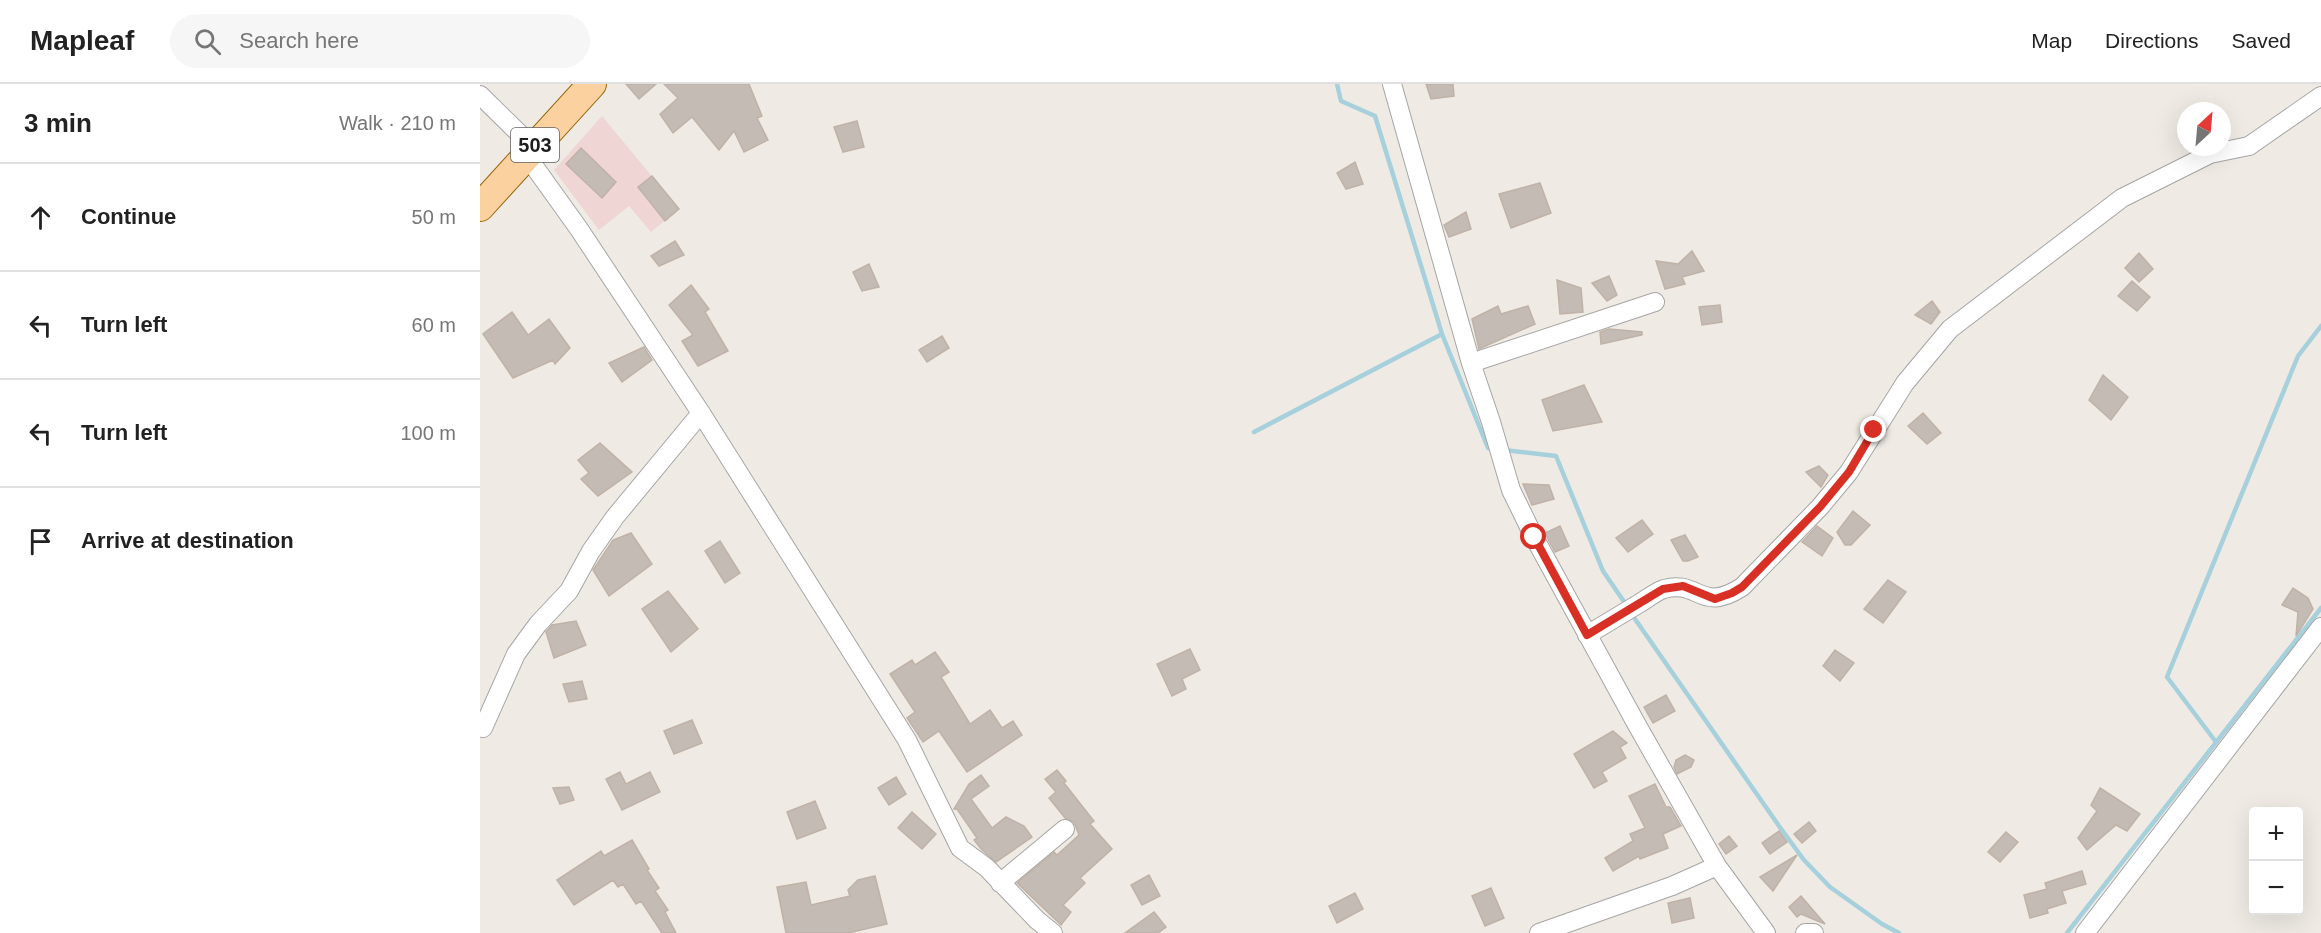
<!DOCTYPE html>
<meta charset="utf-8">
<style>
:root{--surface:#fff;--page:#f6f6f6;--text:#222;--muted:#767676;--line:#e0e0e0}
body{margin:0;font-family:Helvetica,sans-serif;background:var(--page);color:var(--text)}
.controls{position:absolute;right:18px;bottom:18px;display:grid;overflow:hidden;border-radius:6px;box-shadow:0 6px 24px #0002}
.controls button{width:54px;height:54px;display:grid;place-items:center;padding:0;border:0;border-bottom:2px solid var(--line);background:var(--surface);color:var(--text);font:30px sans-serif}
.compass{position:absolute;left:1697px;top:18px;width:54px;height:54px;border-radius:50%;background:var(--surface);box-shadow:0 6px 24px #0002;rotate:26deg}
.stop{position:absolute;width:18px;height:18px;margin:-14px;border:4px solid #d93025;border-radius:50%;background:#fff}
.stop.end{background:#d93025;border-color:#fff;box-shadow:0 2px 6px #0008}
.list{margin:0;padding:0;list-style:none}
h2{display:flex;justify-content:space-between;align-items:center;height:78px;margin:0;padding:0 24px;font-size:26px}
h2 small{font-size:20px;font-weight:400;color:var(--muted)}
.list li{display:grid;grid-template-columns:39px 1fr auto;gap:18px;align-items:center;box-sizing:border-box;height:108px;padding:0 24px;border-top:2px solid var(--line)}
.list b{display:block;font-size:22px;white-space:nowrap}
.list em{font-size:20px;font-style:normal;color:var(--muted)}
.icon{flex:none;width:33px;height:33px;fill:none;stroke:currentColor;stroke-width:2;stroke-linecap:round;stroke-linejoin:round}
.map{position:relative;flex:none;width:1841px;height:849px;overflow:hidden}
header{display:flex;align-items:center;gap:36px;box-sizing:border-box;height:84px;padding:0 30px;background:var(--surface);border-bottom:2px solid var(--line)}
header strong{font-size:28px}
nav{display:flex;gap:33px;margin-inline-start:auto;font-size:21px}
.search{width:420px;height:54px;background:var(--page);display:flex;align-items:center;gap:15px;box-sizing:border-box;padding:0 21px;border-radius:33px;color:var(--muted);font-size:22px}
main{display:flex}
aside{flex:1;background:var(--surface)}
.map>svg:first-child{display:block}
.commercial{fill:#efd5d4}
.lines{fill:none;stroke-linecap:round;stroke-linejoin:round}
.stream{stroke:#a6d0dc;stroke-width:4.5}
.building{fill:#c3bbb4;stroke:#c0b2a7;stroke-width:1.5}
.minor-casing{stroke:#a5a5a5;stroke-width:20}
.primary-casing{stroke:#956304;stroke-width:30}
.minor{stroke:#fff;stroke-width:18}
.primary{stroke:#fad19f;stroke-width:28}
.route{stroke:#d93025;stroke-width:8}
.labels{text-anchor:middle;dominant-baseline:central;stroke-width:4.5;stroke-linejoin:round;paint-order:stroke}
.shield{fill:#fff;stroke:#626262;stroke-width:1.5}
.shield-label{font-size:20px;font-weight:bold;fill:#1e1e1e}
</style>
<header>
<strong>Mapleaf</strong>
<div class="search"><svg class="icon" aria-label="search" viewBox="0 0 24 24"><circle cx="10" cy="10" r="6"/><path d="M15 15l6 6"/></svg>Search here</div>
<nav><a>Map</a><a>Directions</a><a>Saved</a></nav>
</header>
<main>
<aside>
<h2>3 min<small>Walk · 210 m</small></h2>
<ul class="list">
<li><svg class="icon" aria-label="ahead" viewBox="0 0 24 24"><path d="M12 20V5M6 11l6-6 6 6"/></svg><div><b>Continue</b></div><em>50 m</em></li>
<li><svg class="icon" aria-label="left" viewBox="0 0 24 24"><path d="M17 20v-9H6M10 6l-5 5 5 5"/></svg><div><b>Turn left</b></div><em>60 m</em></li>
<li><svg class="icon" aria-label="left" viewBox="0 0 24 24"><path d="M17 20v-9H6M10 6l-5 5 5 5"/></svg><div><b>Turn left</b></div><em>100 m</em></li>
<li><svg class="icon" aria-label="arrive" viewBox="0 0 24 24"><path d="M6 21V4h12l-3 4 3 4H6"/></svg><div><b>Arrive at destination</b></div></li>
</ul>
</aside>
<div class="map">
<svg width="1841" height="849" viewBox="0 0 1841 849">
<rect width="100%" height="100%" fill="#efebe4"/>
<!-- commercial -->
<path class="commercial" d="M122,32L199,125L171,148L149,122L119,146L74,86Z"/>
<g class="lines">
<!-- stream -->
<path class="stream" d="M857,0L861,17L895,32L962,250L1008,364L1013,365
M774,348L962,250
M1024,366L1076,372L1123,487L1147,522
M1155,535L1299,742L1324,776L1350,803L1402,840L1419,849
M1736,658L1687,593L1818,272L1841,242
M1587,849L1841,524"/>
</g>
<!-- building -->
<path class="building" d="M146,0H176L159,15Z
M184,0H269L282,32L277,34L288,56L264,68L254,47L239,66L212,33L193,49L180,30L198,14Z
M946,0H973L974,12L951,15Z
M377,37L384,63L363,68L354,43Z
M101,64L136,98L122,114L86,80Z
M875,78L883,100L866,105L857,89Z
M172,92L199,125L185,137L158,103Z
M1060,99L1071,129L1031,144L1019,110Z
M986,128L991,145L969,153L964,141Z
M195,157L204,171L179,182L171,172Z
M1212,167L1224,187L1202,193L1205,200L1185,205L1176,177L1198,180Z
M1659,169L1673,185L1659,198L1645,184Z
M389,180L399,203L382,207L373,188Z
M1129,192L1137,211L1127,217L1112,199Z
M1077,196L1101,204L1103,228L1080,230Z
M1652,197L1670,213L1657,227L1638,212Z
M211,201L229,225L225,228L248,267L218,282L202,257L213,251L189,221Z
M1452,217L1460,228L1451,240L1435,231Z
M1240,221L1242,238L1222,241L1219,223Z
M1018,222L1021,230L1048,222L1055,240L999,265L992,235Z
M32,228L48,251L69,235L90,264L75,280L73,276L33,294L3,250Z
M1129,245L1162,248V251L1121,260L1120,248Z
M462,252L469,264L447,278L439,266Z
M164,263L172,276L142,298L129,279Z
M1623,291L1648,313L1631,336L1609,316Z
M1104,301L1122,338L1073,347L1062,316Z
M1443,329L1461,349L1447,360L1428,342Z
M120,359L152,388L118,412L101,395L109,389L98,376Z
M1339,382L1348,391L1341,403L1326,388Z
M1043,400L1069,401L1074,415L1052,421Z
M1373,427L1390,441L1371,461H1365L1357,448Z
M1162,436L1173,450L1148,468L1136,454Z
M1080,442L1089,462L1075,468L1065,449Z
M1337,442L1353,454L1342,472L1322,458Z
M151,449L172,480L129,512L113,486L133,456Z
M1205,451L1218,473L1208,477H1203L1191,456Z
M240,457L260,489L245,499L225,467Z
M1408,496L1426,508L1403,539L1384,525Z
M1813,504L1828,514L1833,525L1816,552L1818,528L1802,521Z
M188,507L218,545L191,568L162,525Z
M96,537L106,561L74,574L66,548L72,541Z
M710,565L720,586L702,595L706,605L692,612L677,580Z
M1355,566L1374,579L1360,597L1343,582Z
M455,568L469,588L461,593L490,640L510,626L522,644L533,637L542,651L487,688L459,647L443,658L427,634L435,628L410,590L432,576L435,581Z
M102,597L107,615L89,618L83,600Z
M1186,611L1195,627L1173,639L1164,623Z
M212,636L222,659L194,670L184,647Z
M1133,647L1147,659L1140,663L1146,674L1122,688L1127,697L1114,704L1094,670Z
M1205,671L1214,676L1211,683L1197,690L1194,683L1196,676Z
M577,686L586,697L584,699L614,737L610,740L632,765L600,794L605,799L583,821L591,828L581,841L537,799L574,768L577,771L599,751L594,738L585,734L569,714L576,708L565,695Z
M140,688L146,700L170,688L180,708L142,726L126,695Z
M501,691L509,702L491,715L512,744L526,733L544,742L552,753L516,778L502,766L494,756L497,754L477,725H474L489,700Z
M416,693L426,710L409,721L398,704Z
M1175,700L1186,723H1190L1201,742L1183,750L1188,764L1160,775L1159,772L1133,787L1125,774L1153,757L1150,750L1165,744L1149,712Z
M89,703L94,716L80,720L73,704Z
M1620,704L1660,730L1647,747L1636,741L1607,766L1598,754L1617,727L1611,721Z
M335,717L346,744L317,755L307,728Z
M432,728L456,750L442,765L418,744Z
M1329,738L1336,747L1322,759L1314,750Z
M1299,747L1307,758L1290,770L1282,759Z
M1526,748L1538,758L1520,778L1508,768Z
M1249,752L1257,762L1246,770L1239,760Z
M152,756L169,785L167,786L179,804L175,807L188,826L185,828L196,849H182L161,817L156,820L143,800L138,803L133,796L94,821L77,796L121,767L124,772Z
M1317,771L1293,807L1280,793Z
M1602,787L1606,800L1582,807L1586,819L1567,825L1568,829L1550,834L1544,811L1567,805L1565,799Z
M669,791L680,812L662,821L651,801Z
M395,792L407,840L368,849H306L297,803L326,798L331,821L370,812L368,806L378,796Z
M1011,804L1024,834L1005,842L992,812Z
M875,809L883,825L857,839L849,822Z
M1321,812L1345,840L1321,830L1317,833L1309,823Z
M1210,814L1214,834L1192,839L1188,819Z
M674,828L686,843L678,849H645Z"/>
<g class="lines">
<defs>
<path id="minor" d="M912,0L991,279L1011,338L1031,406L1054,453L1157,641L1237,782L1286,849
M0,11L53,63
M46,71L99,145L221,329L427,656L480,764L507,784L557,836L573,849
M991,279L1175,218
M1107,551C1125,540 1142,530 1160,519C1167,515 1175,508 1184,505C1219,495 1220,530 1262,503L1340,423L1369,388L1425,299L1470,245L1642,114L1730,70L1769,62L1841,12
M3,644L36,570L58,540L89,507L111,467L135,433L221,329
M520,799L585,745
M1059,849L1192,802L1237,782
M1325,849H1334
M1605,849L1841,543"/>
<path id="primary" d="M0,123L112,0"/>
</defs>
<!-- minor casing -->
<use href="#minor" class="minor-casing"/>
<!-- primary casing -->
<use href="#primary" class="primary-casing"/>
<!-- minor -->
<use href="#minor" class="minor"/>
<!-- primary -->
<use href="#primary" class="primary"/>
</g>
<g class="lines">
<!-- route -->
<path class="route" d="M1054,453L1107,551L1183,505L1203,502L1235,515L1252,509L1262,503L1340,423L1369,388L1394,346"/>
</g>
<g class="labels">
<!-- shield labels -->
<rect class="shield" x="31" y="44" width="48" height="34" rx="4.5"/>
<g class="shield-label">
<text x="55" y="61">503</text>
</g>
</g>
</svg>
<div class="controls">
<button>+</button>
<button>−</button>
</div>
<svg class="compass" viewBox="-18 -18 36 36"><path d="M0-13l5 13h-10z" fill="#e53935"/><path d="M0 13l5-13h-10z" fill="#767676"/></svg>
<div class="stop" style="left:1054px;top:453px"></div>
<div class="stop end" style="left:1394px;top:346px"></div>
</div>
</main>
